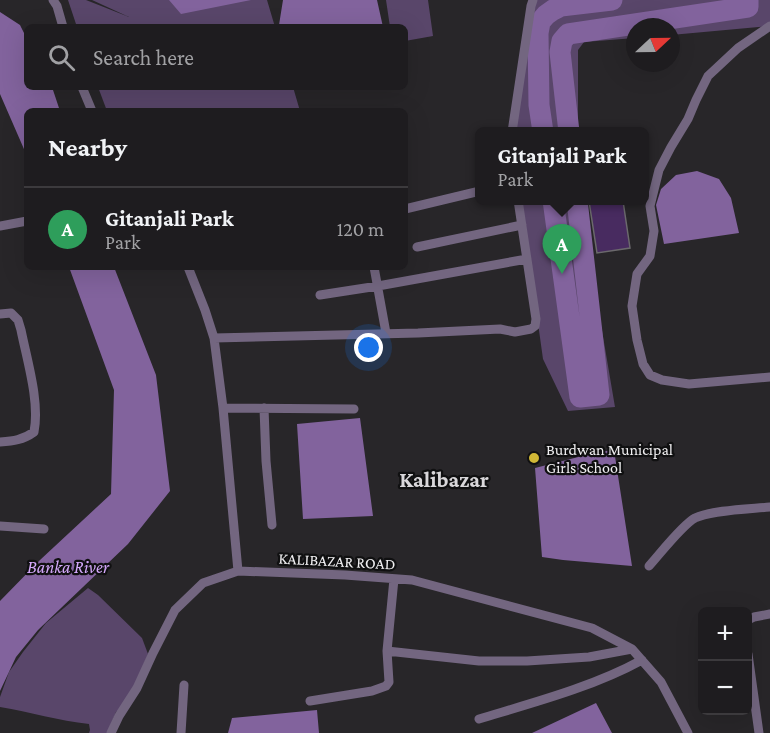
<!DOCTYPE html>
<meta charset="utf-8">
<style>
:root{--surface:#1e1c1f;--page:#262528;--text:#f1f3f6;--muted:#a1a1a4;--line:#3c3a3d;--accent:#bca0f2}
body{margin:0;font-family:"Crimson Pro",serif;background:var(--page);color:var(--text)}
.controls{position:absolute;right:18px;bottom:18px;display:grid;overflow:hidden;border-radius:9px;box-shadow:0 6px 24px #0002}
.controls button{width:54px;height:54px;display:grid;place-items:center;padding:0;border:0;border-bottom:2px solid var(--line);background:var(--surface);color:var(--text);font:30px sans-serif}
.compass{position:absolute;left:626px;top:18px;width:54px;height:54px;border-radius:50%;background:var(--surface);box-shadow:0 6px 24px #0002;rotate:68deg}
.you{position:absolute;left:369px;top:348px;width:21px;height:21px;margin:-15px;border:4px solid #fff;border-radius:50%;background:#1a73e8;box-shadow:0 0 0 9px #1a73e833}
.badge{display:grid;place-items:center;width:39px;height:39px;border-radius:50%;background:var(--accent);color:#fff;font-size:20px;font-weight:700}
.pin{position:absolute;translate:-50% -50px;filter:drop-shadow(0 2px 3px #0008)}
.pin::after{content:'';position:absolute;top:32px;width:21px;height:18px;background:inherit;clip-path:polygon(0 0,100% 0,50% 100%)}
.popup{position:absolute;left:475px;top:127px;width:174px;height:78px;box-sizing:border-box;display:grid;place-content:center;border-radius:9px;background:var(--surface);filter:drop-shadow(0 2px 4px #0005);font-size:20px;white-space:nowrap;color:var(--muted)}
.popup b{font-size:22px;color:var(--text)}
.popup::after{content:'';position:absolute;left:50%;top:100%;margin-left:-12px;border:12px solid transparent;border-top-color:var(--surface)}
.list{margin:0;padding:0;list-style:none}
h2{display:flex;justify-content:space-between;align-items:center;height:78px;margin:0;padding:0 24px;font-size:26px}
h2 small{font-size:20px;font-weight:400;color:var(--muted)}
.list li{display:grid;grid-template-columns:39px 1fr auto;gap:18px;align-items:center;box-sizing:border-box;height:84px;padding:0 24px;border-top:2px solid var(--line)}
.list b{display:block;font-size:22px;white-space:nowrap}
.list p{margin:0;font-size:20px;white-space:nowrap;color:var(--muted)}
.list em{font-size:20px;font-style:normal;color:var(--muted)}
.icon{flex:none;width:33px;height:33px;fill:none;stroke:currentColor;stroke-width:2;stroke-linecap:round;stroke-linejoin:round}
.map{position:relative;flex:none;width:770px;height:733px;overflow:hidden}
.search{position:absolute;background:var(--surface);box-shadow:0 6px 24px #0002;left:24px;top:24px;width:384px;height:66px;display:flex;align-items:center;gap:15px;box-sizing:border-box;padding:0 21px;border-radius:9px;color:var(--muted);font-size:22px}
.panel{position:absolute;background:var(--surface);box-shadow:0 6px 24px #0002;left:24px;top:108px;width:384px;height:162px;border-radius:9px}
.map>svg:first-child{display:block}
.green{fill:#59466a}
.water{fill:#82639d}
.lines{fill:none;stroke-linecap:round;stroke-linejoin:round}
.river{stroke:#82639d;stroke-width:21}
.building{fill:#482b60;stroke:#6b696c;stroke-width:1.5}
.minor{stroke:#736680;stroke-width:9}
.poi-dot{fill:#d0b736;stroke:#101011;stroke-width:2}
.labels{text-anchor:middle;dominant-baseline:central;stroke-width:4.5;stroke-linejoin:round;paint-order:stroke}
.poi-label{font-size:16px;fill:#f0eff1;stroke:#101011;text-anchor:start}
.street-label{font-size:16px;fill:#f0eff1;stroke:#101011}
.water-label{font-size:18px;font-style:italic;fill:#d5a9fc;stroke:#101011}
.district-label{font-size:22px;font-weight:bold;fill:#d9d7da;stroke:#101011}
</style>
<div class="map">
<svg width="770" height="733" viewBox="0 0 770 733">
<rect width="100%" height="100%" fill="#282629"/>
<!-- green -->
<path class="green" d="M68,0H86L129,17L92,0H267L275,27H77Z
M386,0H428L433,36L405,41V27H390Z
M533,0H770V26L671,35V27H635V38L584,42L578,50V131L512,132Z
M98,87H293L300,111H107Z
M521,201H580L615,407L568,411L543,359Z
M88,588L98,595L142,638L148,654L126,706L116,712L107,733H89L90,730L89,724C59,721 30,712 0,707V697L9,672L23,652L46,623Z"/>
<!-- water -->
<path class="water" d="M169,0H251L181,14Z
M283,0H377L383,27H280L279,25Z
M0,12L20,25L27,39V87H52L60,111H27V156L0,94Z
M697,171L719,179L731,198L739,233L664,244L656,205L661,189L676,175Z
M69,267H114L156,375L170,491L128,544L38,630L16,657L0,691V601L40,560L111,494L114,390Z
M360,418L373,516L303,519L297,424Z
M614,450L632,566L563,560L542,557L535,468L598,452Z
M596,703L612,733H532Z
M317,710L319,733H228L232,718Z"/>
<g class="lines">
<!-- river -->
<path class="river" d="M543,132L539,105L538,33L540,22L546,15L553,10L561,6L612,0
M569,132L560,52L562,41L568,34L748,7V0
M553,200L580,397L599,395L577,200"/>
</g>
<!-- building -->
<path class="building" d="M589,201H623L630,248L597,253Z"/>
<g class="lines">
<!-- minor -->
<path class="minor" d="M53,0L57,6L63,27
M770,26L738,48L708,76L696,100L688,119L671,147L659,170L650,206L654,231L650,256L637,274L632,306L637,340L643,364L650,375L662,380L689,384L770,377
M82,87L92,111
M512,132L531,6L533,0
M405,209L480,191
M0,226L27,221
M417,247L522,225
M188,267L205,310L214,338L223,408L238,571L345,575L412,580L592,628L632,649L661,682L688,733
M374,267L386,333
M320,295L378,286L527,259
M0,314L11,313L18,320L21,330C27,360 40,402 34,432C23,440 13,441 0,442
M214,338L418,333L500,329L515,332L531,329L535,326L536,319L518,200
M223,408L354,409
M264,408L266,461L272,525
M0,526L44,529
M649,566C660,554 682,525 695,518C712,510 750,509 770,507
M748,620L754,617L770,614
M387,651L479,661H527L589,657L632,649
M748,654L759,733
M310,701L372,691L386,686L389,682L387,651L394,579
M479,719C532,703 593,687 642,660
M111,733L119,716L137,688L153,653L175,610L203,583L238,571
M181,733L184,685"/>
</g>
<!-- markers -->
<circle class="poi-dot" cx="534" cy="458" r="6"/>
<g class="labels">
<!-- poi labels -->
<g class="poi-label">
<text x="546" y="449">Burdwan Municipal<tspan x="546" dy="18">Girls School</tspan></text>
</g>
<!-- street labels -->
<g class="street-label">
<text transform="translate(337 561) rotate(3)">KALIBAZAR ROAD</text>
</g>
<!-- water labels -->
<g class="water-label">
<text x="68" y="567">Banka River</text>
</g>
<!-- district labels -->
<g class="district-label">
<text x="444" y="479">Kalibazar</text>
</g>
</g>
</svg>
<div class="controls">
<button>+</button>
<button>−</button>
</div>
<svg class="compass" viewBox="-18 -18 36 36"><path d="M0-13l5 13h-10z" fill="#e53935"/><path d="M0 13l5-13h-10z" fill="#a1a1a4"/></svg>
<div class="you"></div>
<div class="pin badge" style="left:562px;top:274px;background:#2e9e5b">A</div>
<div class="popup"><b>Gitanjali Park</b>Park</div>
<div class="search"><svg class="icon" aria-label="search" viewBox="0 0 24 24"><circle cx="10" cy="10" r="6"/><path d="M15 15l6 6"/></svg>Search here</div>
<section class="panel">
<h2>Nearby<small></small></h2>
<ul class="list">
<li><span class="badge" style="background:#2e9e5b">A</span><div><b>Gitanjali Park</b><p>Park</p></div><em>120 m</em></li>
</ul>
</section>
</div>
